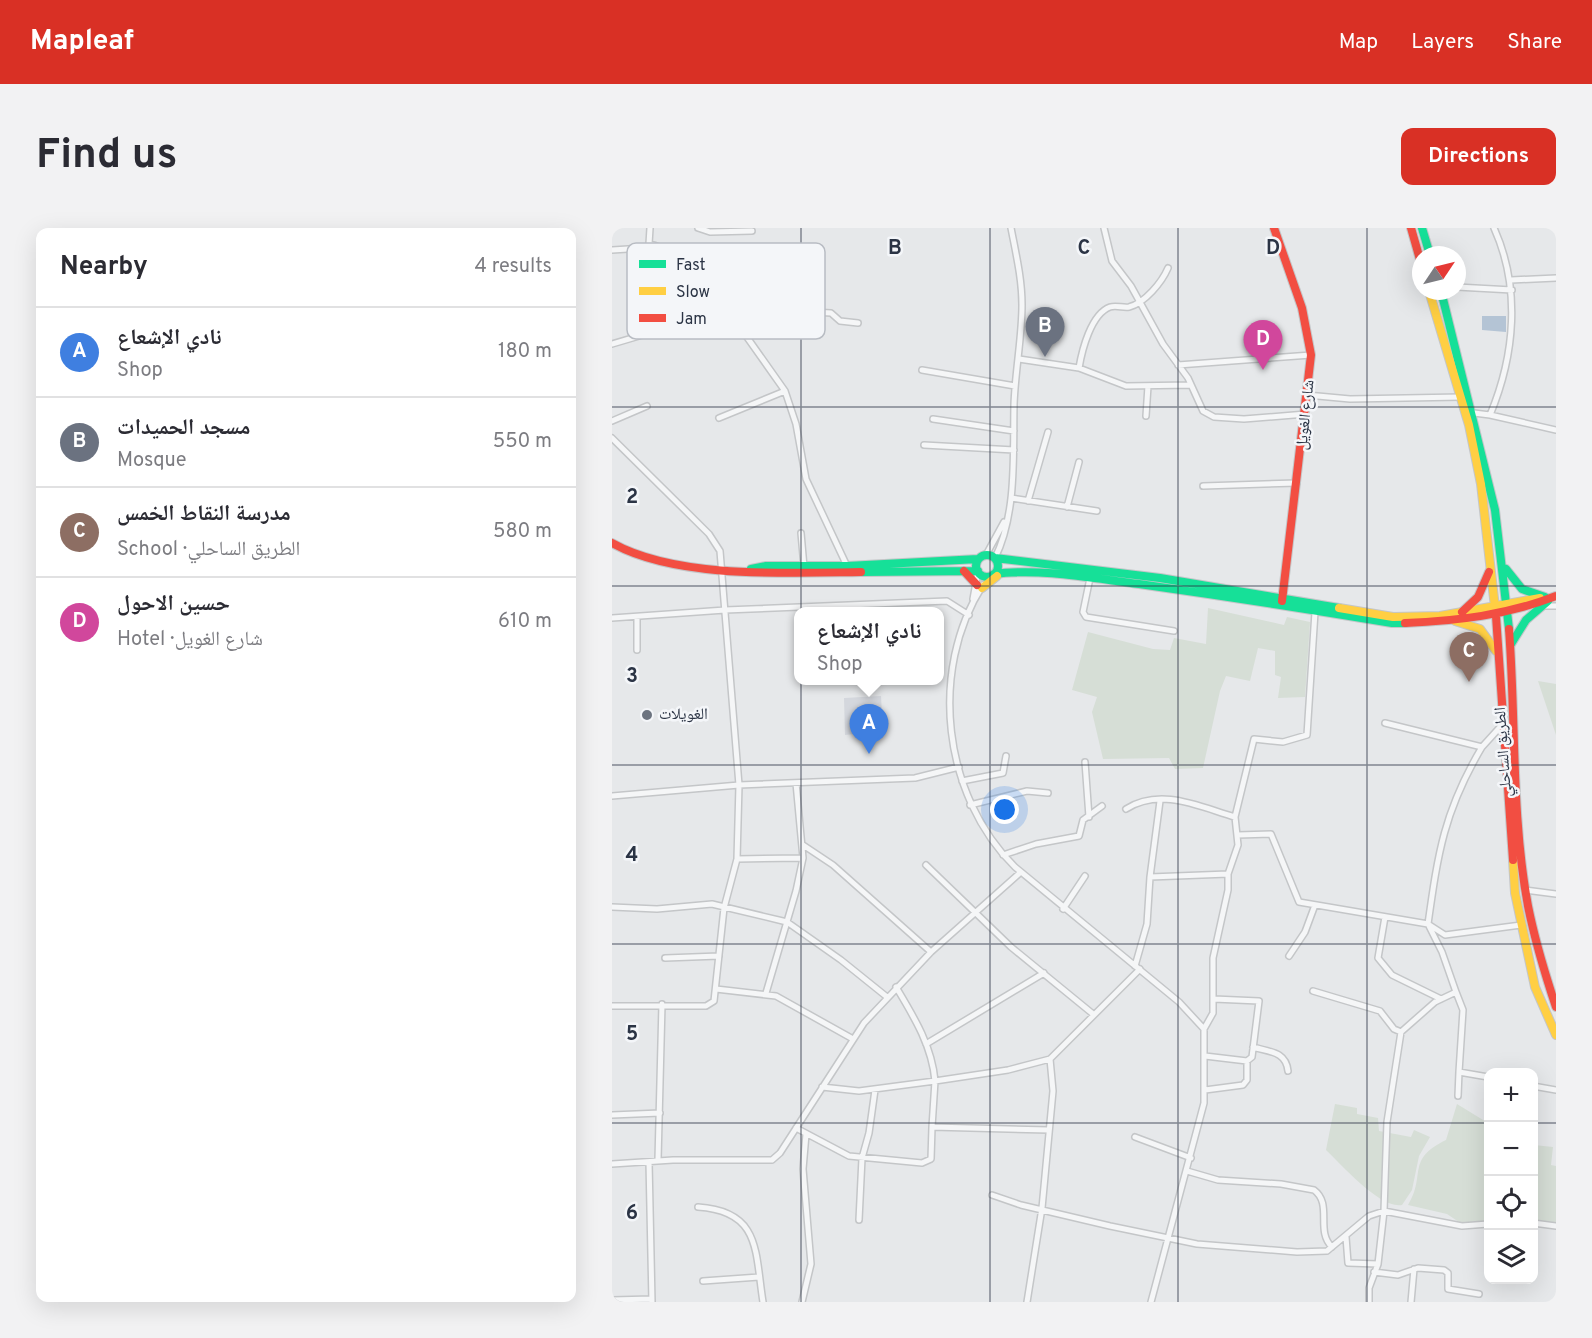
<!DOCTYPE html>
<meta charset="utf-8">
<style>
:root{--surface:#fff;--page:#f2f2f3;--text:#2b2b33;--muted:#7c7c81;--line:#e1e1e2;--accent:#d93025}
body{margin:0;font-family:Overpass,"Noto Naskh Arabic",sans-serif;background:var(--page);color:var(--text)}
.controls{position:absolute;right:18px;bottom:18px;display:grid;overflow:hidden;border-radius:12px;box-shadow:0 6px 24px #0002}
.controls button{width:54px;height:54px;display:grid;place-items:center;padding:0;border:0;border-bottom:2px solid var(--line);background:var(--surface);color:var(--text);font:30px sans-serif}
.compass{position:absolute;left:800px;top:18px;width:54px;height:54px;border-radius:50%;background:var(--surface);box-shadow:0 6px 24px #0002;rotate:55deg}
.you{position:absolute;left:393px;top:582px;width:21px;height:21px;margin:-15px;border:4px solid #fff;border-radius:50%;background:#1a73e8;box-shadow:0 0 0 9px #1a73e833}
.badge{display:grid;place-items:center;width:39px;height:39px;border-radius:50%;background:var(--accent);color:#fff;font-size:20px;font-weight:700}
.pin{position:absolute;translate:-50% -50px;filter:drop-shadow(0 2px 3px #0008)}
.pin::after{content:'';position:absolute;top:32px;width:21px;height:18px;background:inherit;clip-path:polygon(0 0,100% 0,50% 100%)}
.popup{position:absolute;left:182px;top:379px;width:150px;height:78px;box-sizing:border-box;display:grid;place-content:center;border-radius:12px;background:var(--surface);filter:drop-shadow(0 2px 4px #0005);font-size:20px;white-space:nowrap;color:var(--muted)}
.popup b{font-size:22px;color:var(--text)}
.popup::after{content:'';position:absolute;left:50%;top:100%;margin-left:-12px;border:12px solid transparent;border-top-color:var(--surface)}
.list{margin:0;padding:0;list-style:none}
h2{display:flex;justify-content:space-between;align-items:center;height:78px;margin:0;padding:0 24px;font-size:26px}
h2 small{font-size:20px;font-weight:400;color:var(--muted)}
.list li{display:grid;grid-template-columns:39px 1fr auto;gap:18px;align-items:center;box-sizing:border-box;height:90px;padding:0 24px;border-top:2px solid var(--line)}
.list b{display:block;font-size:22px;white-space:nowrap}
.list p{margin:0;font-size:20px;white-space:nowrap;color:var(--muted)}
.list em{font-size:20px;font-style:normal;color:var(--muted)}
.icon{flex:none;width:33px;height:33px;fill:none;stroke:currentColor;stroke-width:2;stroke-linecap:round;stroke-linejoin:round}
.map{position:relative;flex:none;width:944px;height:1074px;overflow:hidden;border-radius:12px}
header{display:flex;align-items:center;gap:36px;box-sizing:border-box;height:84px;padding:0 30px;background:var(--accent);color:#fff}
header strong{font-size:28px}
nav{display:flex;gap:33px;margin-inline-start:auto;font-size:21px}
.intro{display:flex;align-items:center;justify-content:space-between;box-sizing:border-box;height:144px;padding:0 36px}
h1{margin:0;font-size:42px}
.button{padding:15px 27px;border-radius:12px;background:var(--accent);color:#fff;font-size:21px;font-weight:700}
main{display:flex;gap:36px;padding:0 36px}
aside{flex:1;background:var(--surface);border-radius:12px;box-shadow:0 6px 24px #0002}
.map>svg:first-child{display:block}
.built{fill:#d4d7dd}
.green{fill:#d6ded6}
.water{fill:#b4c4d5}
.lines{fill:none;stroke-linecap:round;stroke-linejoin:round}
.street-casing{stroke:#c4c6c8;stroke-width:8}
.fast-casing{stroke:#c4c6c8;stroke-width:10}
.slow-casing{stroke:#c4c6c8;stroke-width:10}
.jam-casing{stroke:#c4c6c8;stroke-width:10}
.street{stroke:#f5f6f7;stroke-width:5}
.fast{stroke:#16e098;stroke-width:8}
.slow{stroke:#ffcf43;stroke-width:8}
.jam{stroke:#f24e42;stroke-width:8}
.grid{fill:none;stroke:#2b3445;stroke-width:1.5;stroke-opacity:0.55}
.poi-dot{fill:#6c737f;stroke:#f4f6f9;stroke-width:2}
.labels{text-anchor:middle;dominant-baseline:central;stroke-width:5;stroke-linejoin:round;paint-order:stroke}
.street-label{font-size:16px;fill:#2b3445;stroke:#f4f6f9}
.poi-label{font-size:16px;fill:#2b3445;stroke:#f4f6f9;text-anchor:start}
.key{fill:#f4f6f9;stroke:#b8bcc3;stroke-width:1.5}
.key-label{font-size:16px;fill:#2b3445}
.grid-label{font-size:20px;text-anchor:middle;font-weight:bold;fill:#2b3445;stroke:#f4f6f9;stroke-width:5;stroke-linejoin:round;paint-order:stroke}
</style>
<header>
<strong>Mapleaf</strong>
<nav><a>Map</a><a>Layers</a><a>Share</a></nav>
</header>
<div class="intro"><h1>Find us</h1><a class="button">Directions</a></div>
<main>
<aside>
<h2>Nearby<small>4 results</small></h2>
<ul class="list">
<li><span class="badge" style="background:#3f7fe0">A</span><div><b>نادي الإشعاع</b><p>Shop</p></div><em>180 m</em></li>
<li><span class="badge" style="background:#6b7280">B</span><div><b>مسجد الحميدات</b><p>Mosque</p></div><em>550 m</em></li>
<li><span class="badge" style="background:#8d6e63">C</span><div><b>مدرسة النقاط الخمس</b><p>School · الطريق الساحلي</p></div><em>580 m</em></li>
<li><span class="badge" style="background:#d1479c">D</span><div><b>حسين الاحول</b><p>Hotel · شارع الغويل</p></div><em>610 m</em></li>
</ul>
</aside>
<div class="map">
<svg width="944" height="1074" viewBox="0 0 944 1074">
<rect width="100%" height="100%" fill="#e6e8ea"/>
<!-- built -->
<path class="built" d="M269,468L271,503L233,507L232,470Z"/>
<!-- green -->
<path class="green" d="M596,380L672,397L675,389L698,394L693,469L666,470L669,449L663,447V423L646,420L638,453L614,448L608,463L591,540L563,541L557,530L491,531L480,484L485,469L460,462L476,404L541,421L558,422L562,410L594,416Z
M926,453L944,456V507Z
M723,876L745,880V886L766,890L767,903L799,909L802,902L818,909L807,928L800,962L790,977C768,981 730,937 714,922Z
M845,876L876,895V995L850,996L835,986L796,977C815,946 793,932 834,912Z
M922,917L941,919L939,937L944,938V995H922Z"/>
<!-- water -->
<path class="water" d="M870,88H894V104L870,102Z"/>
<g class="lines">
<defs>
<path id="street" d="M86,0L98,4L140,3
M492,0L500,33L519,58L551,116L576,150L591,183L602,189L632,191L694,186
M37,16L38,0
M0,22L32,20L37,16C68,22 48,38 64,56L120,88L173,163L184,196L194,251L235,338
M899,52L944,50
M845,59L900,62
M125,73L134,80L219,85L228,93L246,95
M109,80L133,69L135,57L140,54L202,53
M0,116L44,103L72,92
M407,131L467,140L514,158L579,157
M566,137L699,127
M467,140C470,122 479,86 498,79C504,77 511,80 517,79C533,75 550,54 556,40
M310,142L403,158
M695,167L738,171L849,169
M862,185L878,187C903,127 909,60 882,0
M878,187L944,202
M534,188L536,158
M107,190L173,163
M321,191L402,203
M0,193L35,178
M0,210L97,306L108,323L127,557L125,631L112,680L102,773L94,778H0
M312,217L402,222
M591,258L685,255
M399,270L485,283
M416,273L436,204
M455,279L467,234
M189,305L192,339
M374,327L392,294
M383,330C405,286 401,226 402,177C403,144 410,110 410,77C410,51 404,26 399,0
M478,350L471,384L474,389L562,403
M371,357C316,443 331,568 403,639L567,774L592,801V875L539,1074
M361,371L366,344
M931,378H944
M0,390L113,382L335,373L357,387
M25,390V422
M773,495L870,519L890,497
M473,534L477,589
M350,553L391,545L394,528
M0,568L127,557L303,550L347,539
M358,577L415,563L436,565
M514,581C549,559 588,579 623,589L626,617L616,646
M623,589L642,511L671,514L695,507L703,384
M626,607L659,606L687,674L816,696C826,625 832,583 870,519
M191,617L221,637L319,724
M391,627L424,616L467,608L471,592L490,578
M125,631L191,630
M314,637L399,719L481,786
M538,649L548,573
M913,662L944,666
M0,679L45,681L100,676L175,694L229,732L275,769
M451,681L473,648
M773,689L766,730L780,747L829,771
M677,728L693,704L703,677
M53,730L107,728
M523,738L535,696L538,649L616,646V662L601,730V785L592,801
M284,759C302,789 320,818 323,853L396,842L438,831L441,863L430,980L415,1074
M104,761L164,768L241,811
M701,763L768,783L782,801L789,804L823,774L844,764L851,782L847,844
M844,764L830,724L816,696L833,707L909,697
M154,765L184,663L191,630L184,555
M314,816L432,745
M641,819C657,824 674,823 676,843
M593,828L635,833L640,829L647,773L602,771
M438,831L528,741
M921,858L944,862
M210,859L247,863L323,853L320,899L437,902
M593,862L631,857L635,852V833
M846,868L847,844L876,849
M0,887L48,885
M184,900L237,928L310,935L319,931L320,899
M523,909L579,930
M46,932L50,776
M37,934L40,1074
M0,936L61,932H160L168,925L252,795L319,724L409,644
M575,943L606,952L669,956L702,962C721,976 703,1003 720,1019
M380,967L409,977L498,998L585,1016L685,1024L715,1023L757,988L772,983L775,894L789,804
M86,979C149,983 143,1024 151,1074
M247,992L250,930L257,905L263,862
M921,995L944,998
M734,1009L736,1035L766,1036
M762,1044L786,1047L806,1040L832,1042L836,1045V1061L867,1066
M91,1053L147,1049
M0,1072L40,1071
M190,1074L199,1036L191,941L194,906
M757,1074V1060L766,1036L772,983L850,998L876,996
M799,1074L802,1041"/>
<path id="fast" d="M810,0L818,27
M829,63L883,282L897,401
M364 338a11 11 0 1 1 22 0a11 11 0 1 1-22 0Z
M383,330L548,350L727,380
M139,341L154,338H235L366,331
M894,341L910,361L933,369
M249,344L366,343
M382,346C430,340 479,350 527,356C612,368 696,381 780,395H793
M899,416L914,392L936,373"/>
<path id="slow" d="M817,63L857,197L869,256L884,388
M370,360L385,348
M727,380L781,389L828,388L928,370
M843,393L868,401L884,423
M901,632L903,665L923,759L944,807"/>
<path id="jam" d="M662,0L690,80L699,127L670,373
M799,0L809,35
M0,315C64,351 176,345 249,344
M352,343L365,357
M850,384L866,369L877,344
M884,388L901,632
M793,395C845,393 895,387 944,368
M897,401C904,493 899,587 916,678C923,713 933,746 944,779"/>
</defs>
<!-- street casing -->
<use href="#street" class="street-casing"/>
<!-- fast casing -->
<use href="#fast" class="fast-casing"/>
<!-- slow casing -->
<use href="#slow" class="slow-casing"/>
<!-- jam casing -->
<use href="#jam" class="jam-casing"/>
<!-- street -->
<use href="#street" class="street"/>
<!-- fast -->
<use href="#fast" class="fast"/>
<!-- slow -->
<use href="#slow" class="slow"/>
<!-- jam -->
<use href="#jam" class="jam"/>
</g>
<!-- grid -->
<path class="grid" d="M189,0V1074M378,0V1074M566,0V1074M755,0V1074M0,179H944M0,358H944M0,537H944M0,716H944M0,895H876M921,895H944"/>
<!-- markers -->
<circle class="poi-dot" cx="35" cy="487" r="6"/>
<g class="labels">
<!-- street labels -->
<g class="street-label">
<text transform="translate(694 187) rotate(-84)">شارع الغويل</text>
<text transform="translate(892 524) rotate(-94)">الطريق الساحلي</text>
</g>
<!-- poi labels -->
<g class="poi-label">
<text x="47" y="487">الغويلات</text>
</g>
</g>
<!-- legend -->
<rect x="15" y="15" width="198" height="96" rx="9" class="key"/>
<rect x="27" y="32" width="27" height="8" fill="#16e098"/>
<rect x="27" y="59" width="27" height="8" fill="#ffcf43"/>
<rect x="27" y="86" width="27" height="8" fill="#f24e42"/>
<g class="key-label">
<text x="64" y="42">Fast</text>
<text x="64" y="69">Slow</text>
<text x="64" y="96">Jam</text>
</g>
<g class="grid-label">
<text x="283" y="26">B</text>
<text x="472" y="26">C</text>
<text x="661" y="26">D</text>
<text x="20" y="275">2</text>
<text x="20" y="454">3</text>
<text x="20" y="633">4</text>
<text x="20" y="812">5</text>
<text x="20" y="991">6</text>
</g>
</svg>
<div class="controls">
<button>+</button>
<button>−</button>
<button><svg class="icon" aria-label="locate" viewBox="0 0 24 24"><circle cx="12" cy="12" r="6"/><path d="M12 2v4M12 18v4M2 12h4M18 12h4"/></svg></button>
<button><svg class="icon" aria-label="layers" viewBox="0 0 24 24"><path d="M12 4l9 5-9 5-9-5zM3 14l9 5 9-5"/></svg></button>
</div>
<svg class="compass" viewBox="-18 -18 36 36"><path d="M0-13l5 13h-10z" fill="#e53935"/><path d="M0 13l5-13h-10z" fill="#7c7c81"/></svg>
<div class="you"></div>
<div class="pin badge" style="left:257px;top:526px;background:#3f7fe0">A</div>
<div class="popup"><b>نادي الإشعاع</b>Shop</div>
<div class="pin badge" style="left:433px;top:129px;background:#6b7280">B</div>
<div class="pin badge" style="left:857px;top:454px;background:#8d6e63">C</div>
<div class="pin badge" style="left:651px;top:142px;background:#d1479c">D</div>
</div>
</main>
